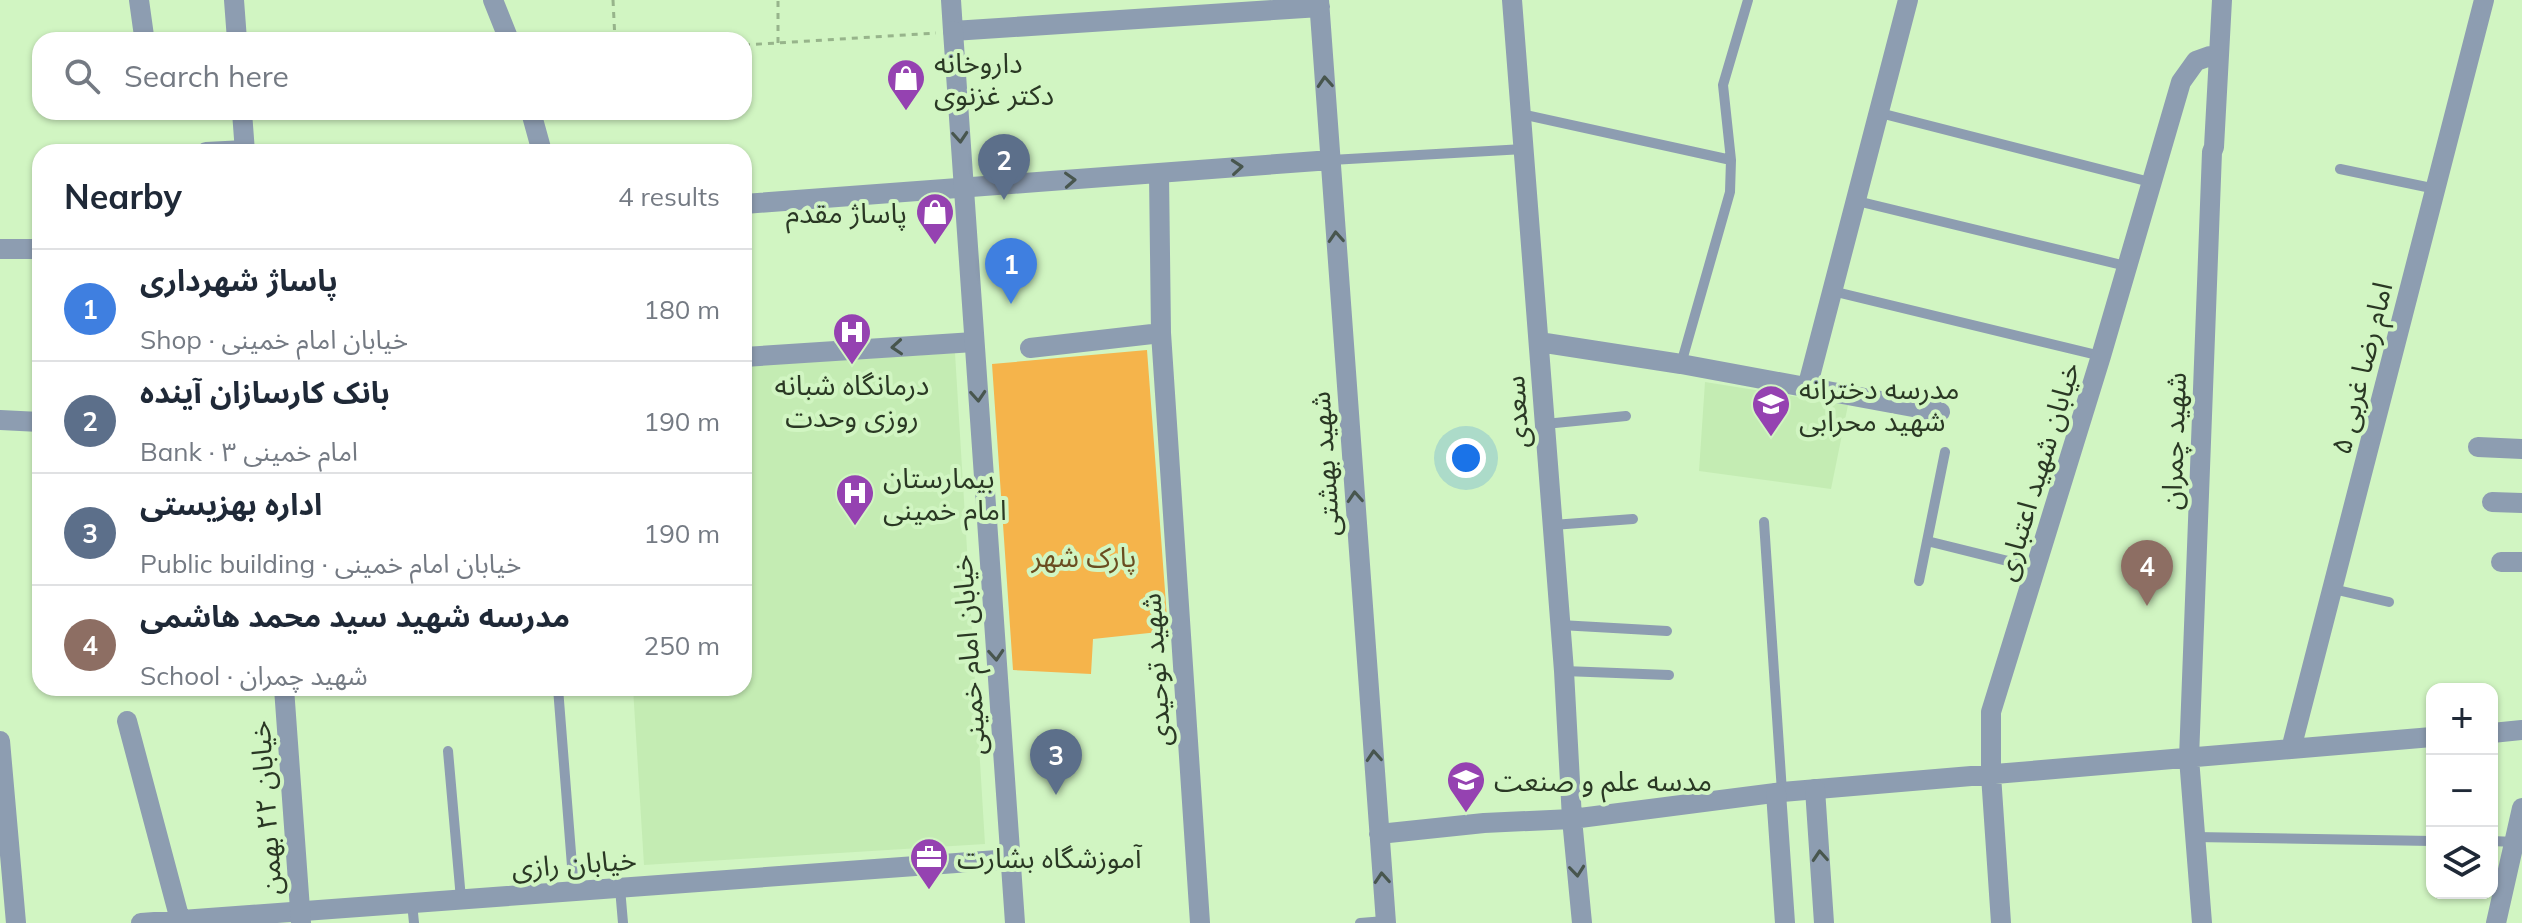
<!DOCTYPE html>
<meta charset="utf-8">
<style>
:root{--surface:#fff;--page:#f6f6f7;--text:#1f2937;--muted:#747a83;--line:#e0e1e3;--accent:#0f766e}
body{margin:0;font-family:Mulish,"Noto Sans Arabic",sans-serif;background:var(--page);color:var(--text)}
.controls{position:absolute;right:24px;bottom:24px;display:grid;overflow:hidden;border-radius:16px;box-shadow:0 2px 6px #0004}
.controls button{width:72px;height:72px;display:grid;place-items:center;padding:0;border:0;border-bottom:2px solid var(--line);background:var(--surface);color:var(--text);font:40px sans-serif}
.you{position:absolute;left:1466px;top:458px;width:28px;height:28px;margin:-20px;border:6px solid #fff;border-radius:50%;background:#1a73e8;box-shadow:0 0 0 12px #1a73e833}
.badge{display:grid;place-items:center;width:52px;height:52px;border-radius:50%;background:var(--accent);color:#fff;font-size:26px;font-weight:700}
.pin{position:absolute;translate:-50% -66px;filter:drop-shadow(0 2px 4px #0008)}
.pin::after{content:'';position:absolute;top:42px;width:28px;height:24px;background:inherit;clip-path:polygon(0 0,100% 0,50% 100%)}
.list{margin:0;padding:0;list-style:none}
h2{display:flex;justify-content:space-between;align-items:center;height:104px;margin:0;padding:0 32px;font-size:34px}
h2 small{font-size:26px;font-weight:400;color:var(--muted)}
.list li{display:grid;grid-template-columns:52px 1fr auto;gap:24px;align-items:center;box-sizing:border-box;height:112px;padding:0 32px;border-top:2px solid var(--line)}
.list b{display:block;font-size:30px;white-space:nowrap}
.list p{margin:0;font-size:26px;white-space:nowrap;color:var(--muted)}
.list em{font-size:26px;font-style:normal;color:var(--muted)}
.icon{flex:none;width:44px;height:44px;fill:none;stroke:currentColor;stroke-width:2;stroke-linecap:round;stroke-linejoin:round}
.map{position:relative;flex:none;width:2522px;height:923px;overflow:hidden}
.search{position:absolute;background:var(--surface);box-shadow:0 2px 6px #0004;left:32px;top:32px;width:720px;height:88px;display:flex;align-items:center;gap:20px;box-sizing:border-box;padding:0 28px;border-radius:24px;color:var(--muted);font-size:30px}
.panel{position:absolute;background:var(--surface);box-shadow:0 2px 6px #0004;left:32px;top:144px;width:720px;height:552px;border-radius:24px}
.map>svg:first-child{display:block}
.built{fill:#c4ecb3}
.green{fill:#f5b44b}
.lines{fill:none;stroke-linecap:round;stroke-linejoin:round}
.path{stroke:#97b48b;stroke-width:3;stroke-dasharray:6 6;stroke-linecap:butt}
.service{stroke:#8d9db1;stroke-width:10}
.minor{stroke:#8d9db1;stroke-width:20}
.tertiary{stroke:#8d9db1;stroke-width:20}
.oneway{stroke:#48564e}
.labels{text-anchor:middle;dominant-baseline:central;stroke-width:8;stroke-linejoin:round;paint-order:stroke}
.poi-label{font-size:28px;fill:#2a3824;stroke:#d1f5c2;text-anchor:start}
.street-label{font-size:28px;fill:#2a3824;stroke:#d1f5c2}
.park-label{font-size:28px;fill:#6a4d20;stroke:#d1f5c2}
</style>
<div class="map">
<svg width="2522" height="923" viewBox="0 0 2522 923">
<rect width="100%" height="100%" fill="#d1f5c2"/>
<!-- built -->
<path class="built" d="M955,353L985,844L644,865L633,688H744V366Z
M1705,382L1848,405L1831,489L1699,471Z"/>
<!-- green -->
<path class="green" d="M1147,350L1168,631L1093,639L1091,674L1013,670L992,364Z"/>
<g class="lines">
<!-- path -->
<path class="path" d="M613,0L615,40
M778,43V0
M744,45L936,33"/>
<!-- service -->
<path class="service" d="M1880,113L2150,182
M1521,114L1731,160
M1331,160L1524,149
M2340,169L2436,189
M1857,201L2126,266
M1832,291L2101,356
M1681,364L1730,192L1731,160L1723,85L1748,0
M1545,424L1626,416
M1764,522L1782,792
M1553,525L1633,519
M1927,541L2036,568
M1919,581L1945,452
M2333,589L2389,602
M1560,625L1667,631
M1564,671L1669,675
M558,688L574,891
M448,751L461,899
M2195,837L2432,841
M2492,841L2514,842
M620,888L623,923
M412,903L414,923
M1360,923L1385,921"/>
<!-- minor -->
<path class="minor" d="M139,0L144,36
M493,0L509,40
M951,0L953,31L1320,7
M1319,0L1386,923
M1512,0L1564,671L1572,819L1582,923
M531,112L542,152
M206,152L245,150
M1159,174L1161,333L1200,923
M744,204C940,188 1135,176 1331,160
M0,249H40
M1539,342L1681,364L1940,412
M1030,348L1161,333
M744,357L974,342
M1807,388L1908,0
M0,420L40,422
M2478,447L2522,449
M2492,502L2522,503
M2501,562H2522
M127,721L180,920
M2492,733L2522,730
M0,741L16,923
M2291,749L2484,0
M1379,834L1484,823L1572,819L1782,792L2432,737
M141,923L1011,859
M2001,923L1991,775V712L2101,356L2181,82L2196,61L2210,56
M2202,923L2189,758L2212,152L2214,147L2222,0
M2496,923L2522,808"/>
<!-- tertiary -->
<path class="tertiary" d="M234,0L237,40
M953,31L1015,923
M242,112L245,152
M284,688L301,923
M1815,789L1824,923
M1776,793L1785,923"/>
</g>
<!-- one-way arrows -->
<defs><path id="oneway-chevron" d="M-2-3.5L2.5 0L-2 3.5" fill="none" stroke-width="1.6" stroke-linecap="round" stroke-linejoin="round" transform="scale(2)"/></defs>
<g class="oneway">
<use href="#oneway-chevron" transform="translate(1325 82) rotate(-94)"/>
<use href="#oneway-chevron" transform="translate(960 137) rotate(86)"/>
<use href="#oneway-chevron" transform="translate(1237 167) rotate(-5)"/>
<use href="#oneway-chevron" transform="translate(1070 180) rotate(-3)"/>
<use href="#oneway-chevron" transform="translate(1336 237) rotate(-94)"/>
<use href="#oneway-chevron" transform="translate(897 347) rotate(176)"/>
<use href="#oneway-chevron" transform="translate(978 396) rotate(86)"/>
<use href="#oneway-chevron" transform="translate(1355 497) rotate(-94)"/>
<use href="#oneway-chevron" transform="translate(996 655) rotate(86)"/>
<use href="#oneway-chevron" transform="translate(1374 756) rotate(-94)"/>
<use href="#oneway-chevron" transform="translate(1820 856) rotate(-94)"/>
<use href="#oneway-chevron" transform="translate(1577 871) rotate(84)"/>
<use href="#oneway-chevron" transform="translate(1382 878) rotate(-94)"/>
</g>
<!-- icons -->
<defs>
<symbol id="shop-pin" viewBox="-11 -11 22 30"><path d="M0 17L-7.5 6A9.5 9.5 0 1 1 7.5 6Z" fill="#9542b1" stroke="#d1f5c2"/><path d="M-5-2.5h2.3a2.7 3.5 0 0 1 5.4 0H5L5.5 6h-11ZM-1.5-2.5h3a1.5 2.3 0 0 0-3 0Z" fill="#fff"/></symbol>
<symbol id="hospital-pin" viewBox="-11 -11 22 30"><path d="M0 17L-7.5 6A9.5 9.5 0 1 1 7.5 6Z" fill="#9542b1" stroke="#d1f5c2"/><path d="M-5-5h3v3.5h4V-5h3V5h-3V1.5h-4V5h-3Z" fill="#fff"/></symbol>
<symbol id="school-pin" viewBox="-11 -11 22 30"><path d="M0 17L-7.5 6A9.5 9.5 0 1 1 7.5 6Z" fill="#9542b1" stroke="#d1f5c2"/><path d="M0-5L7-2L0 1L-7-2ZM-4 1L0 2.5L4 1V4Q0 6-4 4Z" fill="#fff"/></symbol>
<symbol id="office-pin" viewBox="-11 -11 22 30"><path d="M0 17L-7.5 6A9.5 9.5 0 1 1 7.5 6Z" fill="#9542b1" stroke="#d1f5c2"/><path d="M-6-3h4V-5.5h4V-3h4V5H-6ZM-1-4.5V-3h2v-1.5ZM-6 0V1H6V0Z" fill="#fff"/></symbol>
</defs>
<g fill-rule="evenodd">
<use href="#shop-pin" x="884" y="56" width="44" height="60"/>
<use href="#shop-pin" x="913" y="190" width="44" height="60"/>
<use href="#hospital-pin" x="830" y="310" width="44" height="60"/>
<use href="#school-pin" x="1749" y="382" width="44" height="60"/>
<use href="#hospital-pin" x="833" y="471" width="44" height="60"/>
<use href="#school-pin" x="1444" y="758" width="44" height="60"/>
<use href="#office-pin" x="907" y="835" width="44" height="60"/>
</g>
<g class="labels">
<!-- poi labels -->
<g class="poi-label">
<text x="934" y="62">داروخانه<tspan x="934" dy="32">دکتر غزنوی</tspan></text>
<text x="907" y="212" text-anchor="end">پاساژ مقدم</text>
<text x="852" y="384" text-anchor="middle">درمانگاه شبانه<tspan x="852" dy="32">روزی وحدت</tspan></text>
<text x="1799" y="388">مدرسه دخترانه<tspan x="1799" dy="32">شهید محرابی</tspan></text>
<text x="883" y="477">بیمارستان<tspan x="883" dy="32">امام خمینی</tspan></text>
<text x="1494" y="780">مدسه علم و صنعت</text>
<text x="957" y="857">آموزشگاه بشارت</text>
</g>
<!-- street labels -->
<g class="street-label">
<text transform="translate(2361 368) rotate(-76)">امام رضا غربی ۵</text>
<text transform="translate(1516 412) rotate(-94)">سعدی</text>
<text transform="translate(2173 441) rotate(-88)">شهید چمران</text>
<text transform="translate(1324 464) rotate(-94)">شهید بهشتی</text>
<text transform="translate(2037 471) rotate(-73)">خیابان شهید اعتباری</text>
<text transform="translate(968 655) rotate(-94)">خیابان امام خمینی</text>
<text transform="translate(1155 670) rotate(-94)">شهید توحیدی</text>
<text transform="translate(265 808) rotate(-94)">خیابان ۲۲ بهمن</text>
<text transform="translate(574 863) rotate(-4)">خیابان رازی</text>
</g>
<!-- park labels -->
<g class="park-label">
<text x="1084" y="556">پارک شهر</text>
</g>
</g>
</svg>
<div class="controls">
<button>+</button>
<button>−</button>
<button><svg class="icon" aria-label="layers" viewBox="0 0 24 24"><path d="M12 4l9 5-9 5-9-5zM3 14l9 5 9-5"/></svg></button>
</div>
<div class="you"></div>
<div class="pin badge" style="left:1011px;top:304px;background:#3f7fe0">1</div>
<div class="pin badge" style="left:1004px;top:200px;background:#5c6f8a">2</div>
<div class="pin badge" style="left:1056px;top:795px;background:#5c6f8a">3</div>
<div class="pin badge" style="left:2147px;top:606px;background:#8d6e63">4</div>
<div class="search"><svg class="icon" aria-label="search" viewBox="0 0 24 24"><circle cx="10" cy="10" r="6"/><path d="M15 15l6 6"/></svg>Search here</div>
<section class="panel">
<h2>Nearby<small>4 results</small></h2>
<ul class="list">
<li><span class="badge" style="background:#3f7fe0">1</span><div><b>پاساژ شهرداری</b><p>Shop · خیابان امام خمینی</p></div><em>180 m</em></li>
<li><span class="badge" style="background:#5c6f8a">2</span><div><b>بانک کارسازان آینده</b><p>Bank · امام خمینی ۳</p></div><em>190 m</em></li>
<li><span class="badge" style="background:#5c6f8a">3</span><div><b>اداره بهزیستی</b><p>Public building · خیابان امام خمینی</p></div><em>190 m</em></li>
<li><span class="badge" style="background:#8d6e63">4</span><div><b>مدرسه شهید سید محمد هاشمی</b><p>School · شهید چمران</p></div><em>250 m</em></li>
</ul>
</section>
</div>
